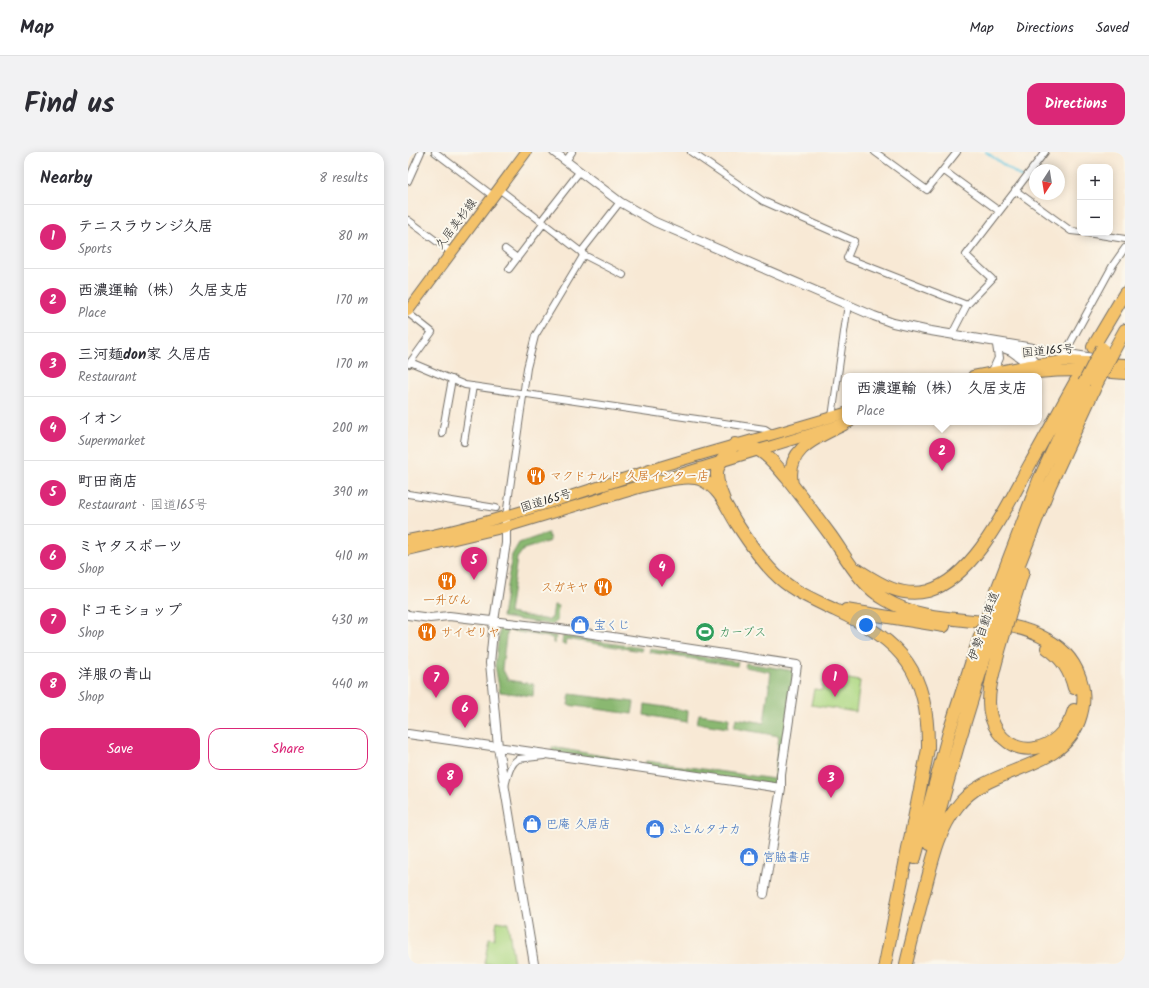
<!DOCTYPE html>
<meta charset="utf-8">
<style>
:root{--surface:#fff;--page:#f2f2f3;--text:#2b2b33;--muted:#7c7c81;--line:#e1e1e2;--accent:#db2777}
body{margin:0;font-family:Kalam,"Klee One",sans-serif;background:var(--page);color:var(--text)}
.controls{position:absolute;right:12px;top:12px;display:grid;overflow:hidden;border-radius:8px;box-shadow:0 2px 10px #0003}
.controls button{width:36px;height:36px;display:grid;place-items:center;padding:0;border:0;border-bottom:1px solid var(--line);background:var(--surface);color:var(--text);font:20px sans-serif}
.compass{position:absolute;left:621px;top:12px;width:36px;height:36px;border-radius:50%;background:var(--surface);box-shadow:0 2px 10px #0003;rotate:192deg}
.you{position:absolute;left:458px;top:473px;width:14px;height:14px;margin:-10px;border:3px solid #fff;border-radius:50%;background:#1a73e8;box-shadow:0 0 0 6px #1a73e833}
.badge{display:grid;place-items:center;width:26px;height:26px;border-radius:50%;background:var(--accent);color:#fff;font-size:13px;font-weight:700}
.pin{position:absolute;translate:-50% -33px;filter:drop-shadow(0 1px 2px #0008)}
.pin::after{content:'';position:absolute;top:21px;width:14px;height:12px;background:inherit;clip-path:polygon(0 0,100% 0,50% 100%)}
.popup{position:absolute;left:434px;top:221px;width:200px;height:52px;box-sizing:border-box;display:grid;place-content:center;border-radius:8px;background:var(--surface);filter:drop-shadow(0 1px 3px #0005);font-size:13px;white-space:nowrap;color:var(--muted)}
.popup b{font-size:15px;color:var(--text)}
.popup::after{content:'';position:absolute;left:50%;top:100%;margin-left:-8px;border:8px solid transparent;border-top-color:var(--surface)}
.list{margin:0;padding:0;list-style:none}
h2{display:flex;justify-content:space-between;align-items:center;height:52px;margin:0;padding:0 16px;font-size:17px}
h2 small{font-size:13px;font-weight:400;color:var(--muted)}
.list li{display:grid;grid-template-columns:26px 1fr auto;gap:12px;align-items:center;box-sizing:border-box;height:64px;padding:0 16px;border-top:1px solid var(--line)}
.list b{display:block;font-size:15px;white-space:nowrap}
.list p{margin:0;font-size:13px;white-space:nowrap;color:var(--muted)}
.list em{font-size:13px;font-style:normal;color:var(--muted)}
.actions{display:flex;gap:8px;padding:12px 16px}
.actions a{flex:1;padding:9px 0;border:1px solid var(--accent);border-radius:12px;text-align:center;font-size:14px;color:var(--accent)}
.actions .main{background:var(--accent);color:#fff}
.map{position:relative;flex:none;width:717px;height:812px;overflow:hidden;border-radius:12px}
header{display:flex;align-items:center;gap:24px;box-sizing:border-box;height:56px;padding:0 20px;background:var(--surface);border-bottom:1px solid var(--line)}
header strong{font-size:19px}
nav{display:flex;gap:22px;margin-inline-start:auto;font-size:14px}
.intro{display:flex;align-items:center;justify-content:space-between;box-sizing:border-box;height:96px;padding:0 24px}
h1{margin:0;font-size:28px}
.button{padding:10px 18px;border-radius:12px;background:var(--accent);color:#fff;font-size:14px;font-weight:700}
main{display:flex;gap:24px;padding:0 24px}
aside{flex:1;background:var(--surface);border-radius:12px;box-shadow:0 2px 10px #0003}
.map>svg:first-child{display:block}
.green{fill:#aed883;stroke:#6c8257}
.forest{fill:#8ab871;stroke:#5a724e}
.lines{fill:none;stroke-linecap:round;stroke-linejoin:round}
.stream{stroke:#64c7e2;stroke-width:2}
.minor-casing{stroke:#736e66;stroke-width:8}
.tertiary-casing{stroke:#736e66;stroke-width:10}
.primary-casing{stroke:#736e66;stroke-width:12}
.trunk-casing{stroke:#736e66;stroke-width:12}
.motorway-casing{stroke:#736e66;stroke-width:14}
.minor{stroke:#fff;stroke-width:6}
.tertiary{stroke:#fff;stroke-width:8}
.primary{stroke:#f4c26a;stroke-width:10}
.trunk{stroke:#f4c26a;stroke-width:10}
.motorway{stroke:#f4c26a;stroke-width:12}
.motorway-bridge-casing{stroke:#736e66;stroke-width:14;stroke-linecap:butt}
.motorway-bridge{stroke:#f4c26a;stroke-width:12}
.labels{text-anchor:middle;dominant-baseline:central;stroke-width:4;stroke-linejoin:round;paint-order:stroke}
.street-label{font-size:12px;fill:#2b2b2b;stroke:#fbf7ec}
.food-label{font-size:12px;fill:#c56008;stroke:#fbf7ec;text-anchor:start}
.shop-label{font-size:12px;fill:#366cbe;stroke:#fbf7ec;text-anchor:start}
.leisure-label{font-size:12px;fill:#27864d;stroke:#fbf7ec;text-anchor:start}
</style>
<header>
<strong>Map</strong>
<nav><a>Map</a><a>Directions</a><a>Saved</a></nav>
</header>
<div class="intro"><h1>Find us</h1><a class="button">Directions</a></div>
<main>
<aside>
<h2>Nearby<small>8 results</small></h2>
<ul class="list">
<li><span class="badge">1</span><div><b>テニスラウンジ久居</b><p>Sports</p></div><em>80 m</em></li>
<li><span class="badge">2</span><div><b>西濃運輸（株） 久居支店</b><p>Place</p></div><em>170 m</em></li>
<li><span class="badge">3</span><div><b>三河麺don家 久居店</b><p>Restaurant</p></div><em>170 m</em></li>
<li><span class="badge">4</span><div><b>イオン</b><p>Supermarket</p></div><em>200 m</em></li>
<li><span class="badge">5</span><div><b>町田商店</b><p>Restaurant · 国道165号</p></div><em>390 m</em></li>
<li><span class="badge">6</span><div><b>ミヤタスポーツ</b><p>Shop</p></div><em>410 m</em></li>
<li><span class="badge">7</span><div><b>ドコモショップ</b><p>Shop</p></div><em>430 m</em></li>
<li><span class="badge">8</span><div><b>洋服の青山</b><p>Shop</p></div><em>440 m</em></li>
</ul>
<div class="actions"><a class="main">Save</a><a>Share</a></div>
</aside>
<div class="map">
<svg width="717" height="812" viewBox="0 0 717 812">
<rect width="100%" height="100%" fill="#fbf7ec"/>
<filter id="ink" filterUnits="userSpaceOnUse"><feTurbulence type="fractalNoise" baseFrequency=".025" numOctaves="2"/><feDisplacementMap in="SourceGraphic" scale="8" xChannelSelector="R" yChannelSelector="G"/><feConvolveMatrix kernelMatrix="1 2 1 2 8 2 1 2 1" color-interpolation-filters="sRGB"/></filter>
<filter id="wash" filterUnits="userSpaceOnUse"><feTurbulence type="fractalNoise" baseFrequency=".012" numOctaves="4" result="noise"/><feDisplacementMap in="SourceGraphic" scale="16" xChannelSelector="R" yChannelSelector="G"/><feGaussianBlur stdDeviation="0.9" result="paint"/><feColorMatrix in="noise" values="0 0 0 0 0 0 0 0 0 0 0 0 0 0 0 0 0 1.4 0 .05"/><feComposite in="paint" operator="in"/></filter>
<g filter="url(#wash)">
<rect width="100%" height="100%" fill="#f8e9d5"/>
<!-- green -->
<path class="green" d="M417,523L452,529L448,560L403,553L406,537L414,538Z
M89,769L100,771L106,812H76L81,786L86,787Z"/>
<!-- forest -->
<path class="forest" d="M140,381L142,389L116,397L109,406L101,461L140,468L144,466L146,453L150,454L149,469L144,473L94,465L104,403L111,391Z
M92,475L148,484L147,491H145V486L99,478L94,516L100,528L126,532L125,544L92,540L87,513Z
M155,484L234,496L233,499L158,487L157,493L154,492Z
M242,497L330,510L329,514L241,500Z
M338,511L386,519L370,634L237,615L238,609L366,627L371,584L326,576L328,566L356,571L363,520L337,515Z
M162,542L226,550L224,562L160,553Z
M237,552L280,559L279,570L236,563Z
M291,562L321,566L320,576L289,571Z
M144,595L211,607V610L144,601Z"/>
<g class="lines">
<!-- stream -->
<path class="stream" d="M578,0L614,26"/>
</g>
</g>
<g filter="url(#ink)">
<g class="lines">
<defs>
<path id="minor" d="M27,0L85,44
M283,0L355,49L446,89L439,106L559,153
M467,0L519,38L549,0
M158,9L164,0
M535,18L591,59
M0,29L13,0
M91,37L173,100L175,104L127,184L119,216L98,364
M607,38L663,79L672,80
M0,68L43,100
M133,69L172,19
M679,81L717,87
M97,97L109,106
M173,100L212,50
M174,102L215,123
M101,117L136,71
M0,161L24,180L1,212
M544,182L559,153L584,127L558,103L637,0
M657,201L705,113L717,96
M2,210L57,233L357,277L365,282
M424,265L440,152
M34,282L44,227
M56,290L65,234
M0,342L88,356
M97,634C100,624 101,613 110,607L136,604"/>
<path id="tertiary" d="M146,0L212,50L247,70L466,164L485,171L517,178L691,207
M593,195L603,199L625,215
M611,197L624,205L630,216
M585,219L591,206L589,193
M98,369V391L86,469L82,511L90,595L126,812
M0,463L22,466L41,464L152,477L389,513L373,623V636L356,742
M0,582L373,636"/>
<path id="primary" d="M0,159L118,0"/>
<path id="trunk" d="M565,224L622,213L657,209L717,212
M610,224C646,217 680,219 717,222
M266,324L442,270
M0,388C84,372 164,343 245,317C309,297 373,281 437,261
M0,398L98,375L207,342"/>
<path id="motorway" d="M685,195L717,141
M706,198L717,178
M384,332C377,296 409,286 436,272
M200,344C222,338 275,319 294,328C313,337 319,357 329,372C340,389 352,407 366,421C383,439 405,447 427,458C495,489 521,521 520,597L477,812
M316,348C304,319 307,315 327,292C334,294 344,294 350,298C362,304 370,316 379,326C394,345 409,365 423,384C440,408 452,433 478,448C526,477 591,460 638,487C657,497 669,512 674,533C677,545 675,558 671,569C651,622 580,612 549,655C531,678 525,706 518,733C511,760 504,786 498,812
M450,418C472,432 493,446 520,439C567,425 599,354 621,314C637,286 652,257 668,229
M582,456L631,328L676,231
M438,458L536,474
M593,458L642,333L688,233
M603,458L615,420
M639,496C654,506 662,519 666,536
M591,499C586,519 577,545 583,565C598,613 653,603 666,558
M522,692L553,583L580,495
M507,706L541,580L569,493"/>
</defs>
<!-- minor casing -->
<use href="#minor" class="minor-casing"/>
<!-- tertiary casing -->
<use href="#tertiary" class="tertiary-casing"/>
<!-- primary casing -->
<use href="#primary" class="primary-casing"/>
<!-- trunk casing -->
<use href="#trunk" class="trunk-casing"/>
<!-- motorway casing -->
<use href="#motorway" class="motorway-casing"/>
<!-- minor -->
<use href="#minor" class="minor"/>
<!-- tertiary -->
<use href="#tertiary" class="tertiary"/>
<!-- primary -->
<use href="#primary" class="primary"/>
<!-- trunk -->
<use href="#trunk" class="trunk"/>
<!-- motorway -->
<use href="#motorway" class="motorway"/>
<defs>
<path id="motorway-bridge" d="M676,231L694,196
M688,233L706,198
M569,493L582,456
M580,495L593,458
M591,499L603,458"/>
</defs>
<!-- motorway-bridge casing -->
<use href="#motorway-bridge" class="motorway-bridge-casing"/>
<!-- motorway-bridge -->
<use href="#motorway-bridge" class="motorway-bridge"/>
</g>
</g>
<!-- icons -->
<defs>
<symbol id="restaurant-disc" viewBox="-11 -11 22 22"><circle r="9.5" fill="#e8710a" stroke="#fbf7ec"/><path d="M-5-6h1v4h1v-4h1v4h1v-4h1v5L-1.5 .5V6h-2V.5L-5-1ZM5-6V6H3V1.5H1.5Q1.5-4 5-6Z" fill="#fff"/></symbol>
<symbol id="shop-disc" viewBox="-11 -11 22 22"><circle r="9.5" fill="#3f7fe0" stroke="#fbf7ec"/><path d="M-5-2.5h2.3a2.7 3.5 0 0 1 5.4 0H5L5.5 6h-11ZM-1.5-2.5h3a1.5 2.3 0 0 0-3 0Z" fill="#fff"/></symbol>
<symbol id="stadium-disc" viewBox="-11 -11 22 22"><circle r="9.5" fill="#2e9e5b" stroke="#fbf7ec"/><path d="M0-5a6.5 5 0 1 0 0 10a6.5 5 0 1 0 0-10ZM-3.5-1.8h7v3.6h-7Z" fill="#fff"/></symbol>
</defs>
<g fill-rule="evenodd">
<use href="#restaurant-disc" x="117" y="313" width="22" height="22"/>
<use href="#restaurant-disc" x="28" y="418" width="22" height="22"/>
<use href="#restaurant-disc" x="184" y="424" width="22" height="22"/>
<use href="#shop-disc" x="161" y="462" width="22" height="22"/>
<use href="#restaurant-disc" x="8" y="469" width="22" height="22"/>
<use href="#stadium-disc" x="286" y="469" width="22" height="22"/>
<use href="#shop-disc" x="113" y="661" width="22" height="22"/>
<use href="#shop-disc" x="236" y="666" width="22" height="22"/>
<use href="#shop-disc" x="330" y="694" width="22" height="22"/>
</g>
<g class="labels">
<!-- street labels -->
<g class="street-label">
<text transform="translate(48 72) rotate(-53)">久居美杉線</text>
<text transform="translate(640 199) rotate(-5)">国道165号</text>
<text transform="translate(138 349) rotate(-17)">国道165号</text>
<text transform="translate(576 474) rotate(-71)">伊勢自動車道</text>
</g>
<!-- food labels -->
<g class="food-label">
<text x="142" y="324">マクドナルド 久居インター店</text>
<text x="181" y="435" text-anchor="end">スガキヤ</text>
<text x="39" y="448" text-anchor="middle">一升びん</text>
<text x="33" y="480">サイゼリヤ</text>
</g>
<!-- shop labels -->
<g class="shop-label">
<text x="186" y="473">宝くじ</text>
<text x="138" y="672">巴庵 久居店</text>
<text x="261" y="677">ふとんタナカ</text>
<text x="355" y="705">宮脇書店</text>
</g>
<!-- leisure labels -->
<g class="leisure-label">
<text x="311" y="480">カーブス</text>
</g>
</g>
</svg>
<div class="controls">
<button>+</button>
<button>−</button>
</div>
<svg class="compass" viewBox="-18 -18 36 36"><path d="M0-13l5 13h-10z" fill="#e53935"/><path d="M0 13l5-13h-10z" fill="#7c7c81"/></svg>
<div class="you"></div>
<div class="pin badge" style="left:427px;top:545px">1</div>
<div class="pin badge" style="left:534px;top:319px">2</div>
<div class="popup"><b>西濃運輸（株） 久居支店</b>Place</div>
<div class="pin badge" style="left:423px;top:646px">3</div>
<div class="pin badge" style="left:254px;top:435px">4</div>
<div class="pin badge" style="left:66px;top:428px">5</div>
<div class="pin badge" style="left:57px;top:576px">6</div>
<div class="pin badge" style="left:28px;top:546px">7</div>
<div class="pin badge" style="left:42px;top:644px">8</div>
</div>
</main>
